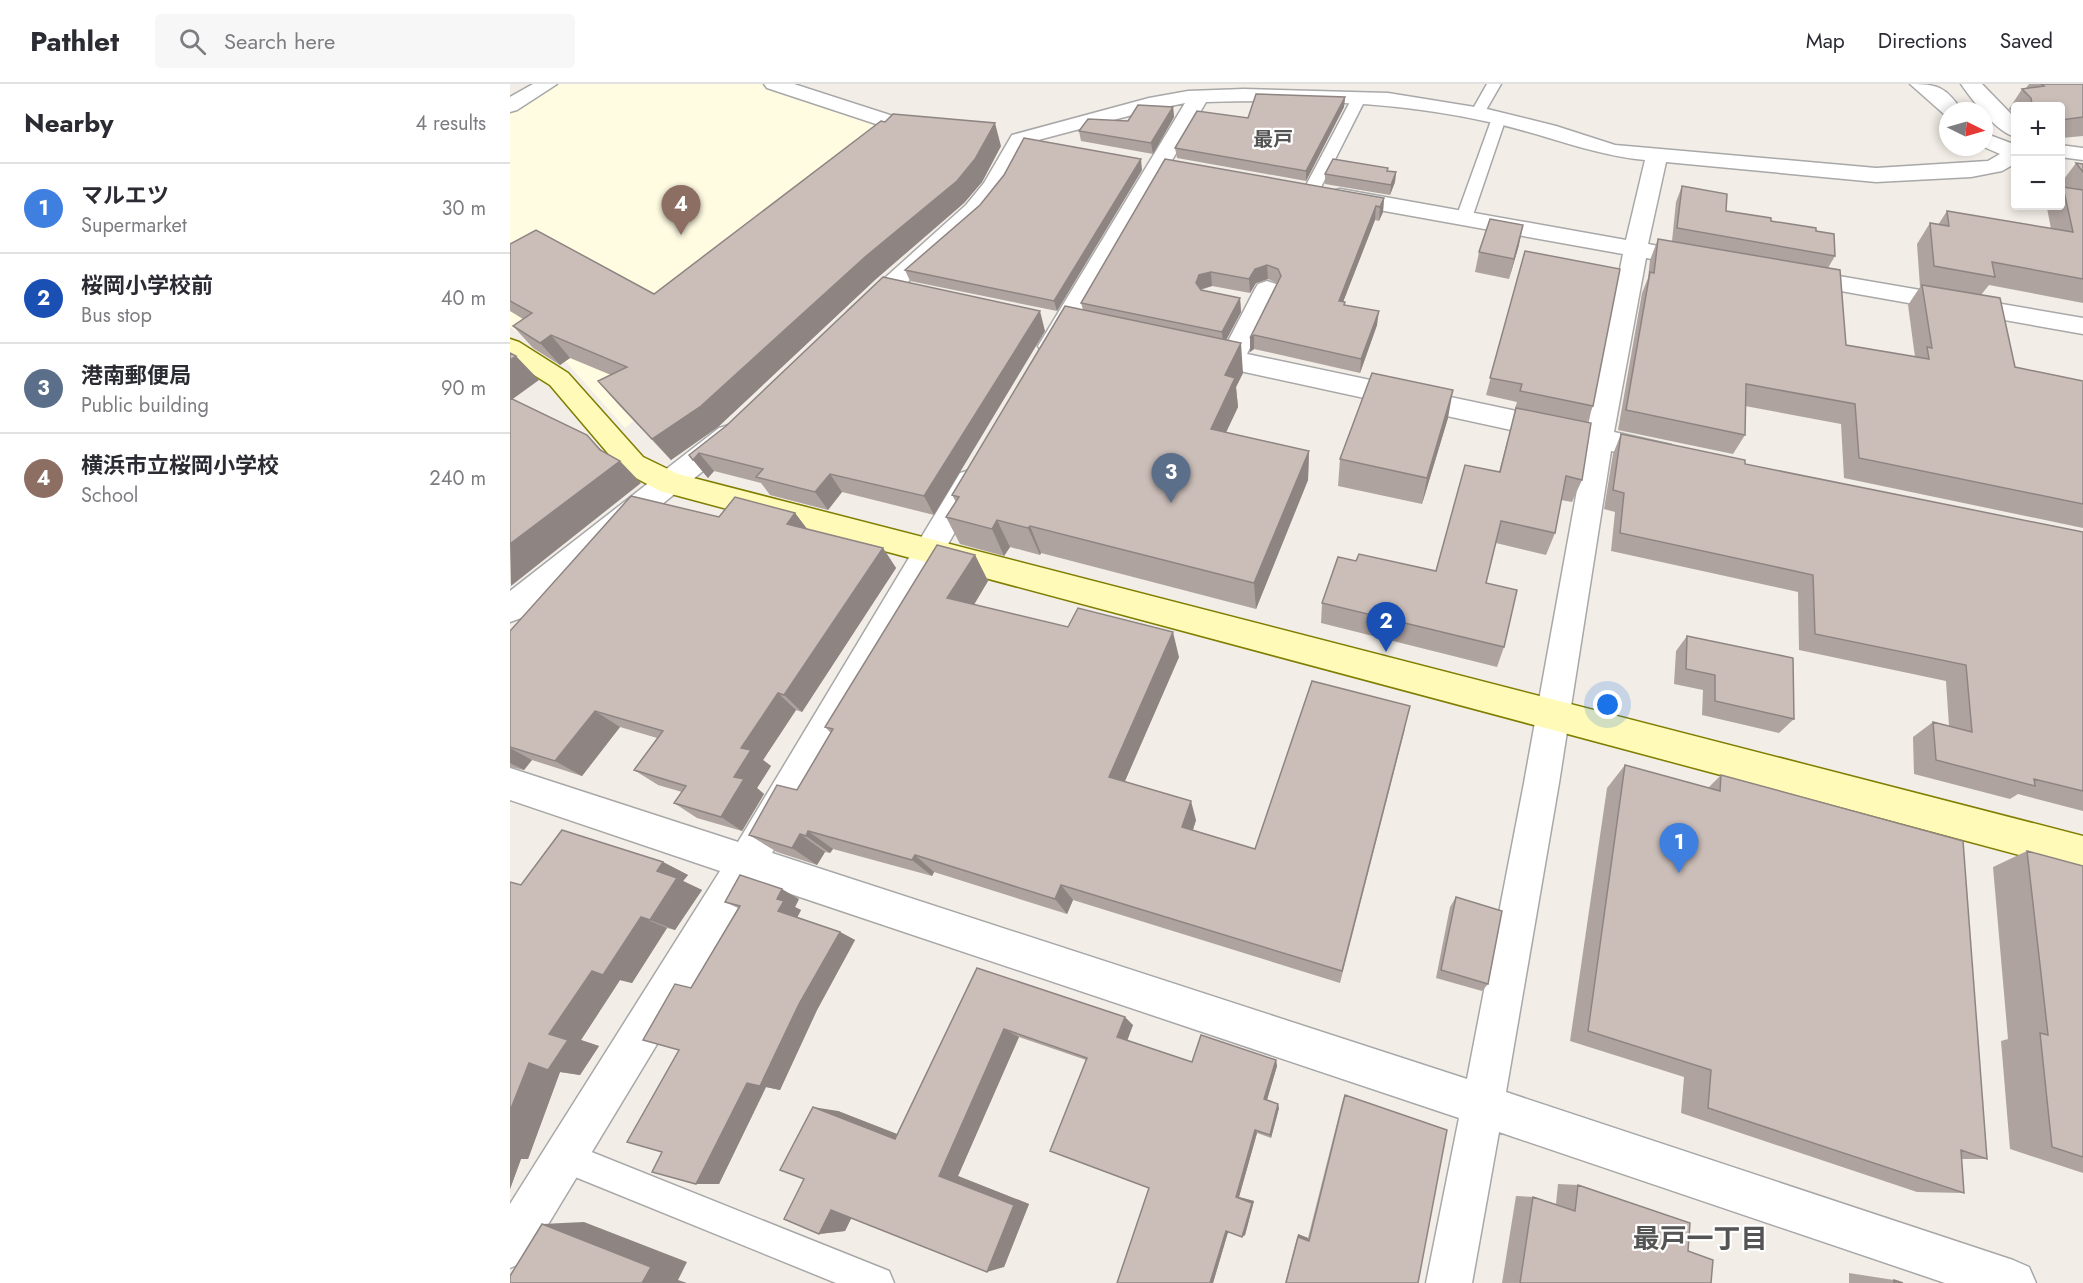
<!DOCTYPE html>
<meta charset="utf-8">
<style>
:root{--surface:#fff;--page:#f7f7f7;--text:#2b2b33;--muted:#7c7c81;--line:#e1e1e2;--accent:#b45309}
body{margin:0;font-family:Jost,"Noto Sans JP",sans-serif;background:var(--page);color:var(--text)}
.controls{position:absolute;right:18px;top:18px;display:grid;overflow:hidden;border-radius:6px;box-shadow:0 3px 9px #0003}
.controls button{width:54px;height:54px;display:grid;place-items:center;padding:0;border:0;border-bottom:2px solid var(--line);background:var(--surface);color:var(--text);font:30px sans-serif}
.compass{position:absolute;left:1429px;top:18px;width:54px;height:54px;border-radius:50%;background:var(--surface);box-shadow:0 3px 9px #0003;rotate:95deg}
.you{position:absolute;left:1098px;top:621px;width:21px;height:21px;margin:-15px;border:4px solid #fff;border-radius:50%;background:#1a73e8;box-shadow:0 0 0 9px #1a73e833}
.badge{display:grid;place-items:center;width:39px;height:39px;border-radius:50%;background:var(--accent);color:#fff;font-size:20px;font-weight:700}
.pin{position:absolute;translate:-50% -50px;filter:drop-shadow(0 2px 3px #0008)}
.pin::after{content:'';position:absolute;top:32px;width:21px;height:18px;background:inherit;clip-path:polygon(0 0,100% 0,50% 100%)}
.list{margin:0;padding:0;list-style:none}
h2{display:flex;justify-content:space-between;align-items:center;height:78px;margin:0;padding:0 24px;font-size:26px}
h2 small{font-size:20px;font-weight:400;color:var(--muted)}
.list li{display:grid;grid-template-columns:39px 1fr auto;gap:18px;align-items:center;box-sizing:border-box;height:90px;padding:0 24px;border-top:2px solid var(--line)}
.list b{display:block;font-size:22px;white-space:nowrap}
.list p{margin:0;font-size:20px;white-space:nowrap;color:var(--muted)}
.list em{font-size:20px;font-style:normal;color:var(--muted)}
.icon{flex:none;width:33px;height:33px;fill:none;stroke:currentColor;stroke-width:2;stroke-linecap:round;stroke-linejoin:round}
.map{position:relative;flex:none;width:1573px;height:1199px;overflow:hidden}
header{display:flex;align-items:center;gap:36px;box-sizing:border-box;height:84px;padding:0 30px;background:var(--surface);border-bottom:2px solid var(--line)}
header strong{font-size:28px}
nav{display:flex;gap:33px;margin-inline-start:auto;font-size:21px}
.search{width:420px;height:54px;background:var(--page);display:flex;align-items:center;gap:15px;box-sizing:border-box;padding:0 21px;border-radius:6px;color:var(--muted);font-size:22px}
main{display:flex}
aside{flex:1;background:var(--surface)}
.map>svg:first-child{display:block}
.education{fill:#fffce2}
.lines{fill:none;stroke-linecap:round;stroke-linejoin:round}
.lane-casing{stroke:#a8a8a8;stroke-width:3}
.street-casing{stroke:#a8a8a8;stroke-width:3}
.secondary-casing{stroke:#7f7e00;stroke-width:3}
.lane{fill:#fff;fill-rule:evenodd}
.street{fill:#fff;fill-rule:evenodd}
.secondary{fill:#fffab7;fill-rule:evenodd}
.wall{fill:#afa39f}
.shaded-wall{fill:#8e8582}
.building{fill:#cbbeb9;stroke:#8e8582;stroke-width:1.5}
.labels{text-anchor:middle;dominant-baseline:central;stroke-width:4.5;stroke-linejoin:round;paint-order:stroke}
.far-quarter-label{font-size:20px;font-weight:bold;fill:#545454;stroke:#fff}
.near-neighbourhood-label{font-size:27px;font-weight:bold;fill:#545454;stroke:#fff}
</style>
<header>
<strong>Pathlet</strong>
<div class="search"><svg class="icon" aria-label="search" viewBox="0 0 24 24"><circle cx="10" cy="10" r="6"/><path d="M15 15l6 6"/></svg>Search here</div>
<nav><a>Map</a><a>Directions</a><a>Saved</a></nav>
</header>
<main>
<aside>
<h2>Nearby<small>4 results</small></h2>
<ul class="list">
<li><span class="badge" style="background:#3f7fe0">1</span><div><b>マルエツ</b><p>Supermarket</p></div><em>30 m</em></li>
<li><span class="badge" style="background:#1a4fb4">2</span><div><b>桜岡小学校前</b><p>Bus stop</p></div><em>40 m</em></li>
<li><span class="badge" style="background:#5c6f8a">3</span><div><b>港南郵便局</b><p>Public building</p></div><em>90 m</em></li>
<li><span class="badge" style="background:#8d6e63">4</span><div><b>横浜市立桜岡小学校</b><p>School</p></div><em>240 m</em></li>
</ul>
</aside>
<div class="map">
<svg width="1573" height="1199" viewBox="0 0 1573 1199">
<rect width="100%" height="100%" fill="#f2ede6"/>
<!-- education -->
<path class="education" d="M48,0H253L371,40L450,58L115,344L57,279L0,243V29Z"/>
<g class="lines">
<defs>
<path id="lane" d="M977,0H991L972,33H962L960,30Z
M849,10L856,14L809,107L807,110H795L793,107L842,14Z
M989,30L996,34L962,134L960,138H948L946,134L982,34Z
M54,1057L379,1187L384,1199H326L43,1084L38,1073L43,1062Z"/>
<path id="street" d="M23,0H47L7,26L0,28V13Z
M254,0H284L383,32L428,41L431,45L428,49L421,51L372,42L257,4Z
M1400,0C1428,0 1436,3 1452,27H1438V32L1435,31Z
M1451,0H1472L1506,35V53C1487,49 1462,16 1451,0Z
M734,5L878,9L977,25L1046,42L1105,61L1366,84L1478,77L1490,70L1474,63V49L1506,61V79L1492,87L1461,93L1366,98L1156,78L1138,160L1195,171L1199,176L1195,181L1187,183L1136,174L1104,348L1161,361L1165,368L1161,375L1151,378L1101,367L1049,699L996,1008L1503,1176L1519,1183L1526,1199H1435L989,1048L962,1199H916L949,1034L245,798L16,1177L0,1184V1120L210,787L0,716V684L228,758L450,389L460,386L470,389L474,397L262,769L957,995L1014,699L1075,362L689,278L680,275L676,269L680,263L689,260L714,265L745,205L748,200L757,197L766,200L769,205L737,270L1078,342L1113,170L830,119L822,117L819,112L822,107L830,105L1116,156L1135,76C1081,71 1032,49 979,38C887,17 790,15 696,18L550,268L541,271L532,268L528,262L675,19L641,26L517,59L495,101L472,131L359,233L350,235L341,233L338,227L456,121L474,99L502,51L639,14L678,7Z
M1550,61L1573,64V76L1550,73Z
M1288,185L1573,234V250L1280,198L1276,193L1280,188Z
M219,341L229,344L233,351L229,358L11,534L0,538V507L209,344Z"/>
<path id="secondary" d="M0,255L9,258L58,289L133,373L168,390L1573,752V788L150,407L113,387L40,301L0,276Z"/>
</defs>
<!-- lane casing -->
<use href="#lane" class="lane-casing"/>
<!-- street casing -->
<use href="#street" class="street-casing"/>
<!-- secondary casing -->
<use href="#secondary" class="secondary-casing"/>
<!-- lane -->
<use href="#lane" class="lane"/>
<!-- street -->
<use href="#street" class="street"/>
<!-- secondary -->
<use href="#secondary" class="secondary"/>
</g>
<!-- wall -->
<path class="wall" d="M1519,0H1573V52L1551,54V22H1506V31L1499,25L1512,5L1516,4Z
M835,13L834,23L796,97L667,74L665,64L738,34Z
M663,23L664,33L643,70L571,57L569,47L618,37Z
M491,62L472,98L454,119L366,195L208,343L161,376L107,319L88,297L101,291L60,274L50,281L23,264L3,242L13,235L0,227V160L144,210Z
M1566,79L1573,80V219L1479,201L1471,211L1505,283L1573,297V444L1334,394L1331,340L1235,322V351L1223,370L1108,346L1132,209L1138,194L1140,176L1148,155L1162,157L1166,118L1172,102L1216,127L1306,147L1325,172L1318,184L1336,261L1405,273L1398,221L1410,203L1407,160L1420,139L1428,141L1437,127L1541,145L1537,124L1538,122H1551V106L1552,103L1551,99Z
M878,84V87L886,88L885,98L880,111L815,100V90Z
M632,86L547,227L400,197L395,186Z
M874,114L873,128L869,137L865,136L833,218L835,221L867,241L850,289L744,265L740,268V254L767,199L758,195L746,199L740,209L702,202L691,206L730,214L731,228L716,256L733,289L726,303L728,323L716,348L799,367L798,396L746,525L531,469L530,471L500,463L494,472L450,460L436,433L446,418L442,411L573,226L571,219Z
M1009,161L999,195L965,188L969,168Z
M1015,167L1083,322L1077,338L1072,396L1062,418L1051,416L1045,449L1036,471L986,459L976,499L994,563L987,583L811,539L812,519L846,477L926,487L989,388L1006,324H1005L1007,318L976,311Z
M535,247L424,431L332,408L318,426L260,411L251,399L204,387L198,394L179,371Z
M938,334L912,420L828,402L830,375Z
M1111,350L1235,380L1573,448V727L1508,710L1500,715L1404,690L1403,653L1423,638L1439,642L1436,597L1289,566L1288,508L1101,467L1105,428L1094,425L1103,370Z
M285,429L297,445L373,464L386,484L292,628L286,626L253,676L261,682L247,704L254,710L232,747L187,734L164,719L172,708L148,701L124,686L147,654L110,643L72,692L22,676L14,686L0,683V547L209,433Z
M465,471L478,497L464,521L669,573L615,697L686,736L683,746L745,765L895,645L830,899L563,816L557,830L424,788L422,792L323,765L320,769L315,768L307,781L267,768L239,751L287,706L321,649L315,643Z
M1177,552L1284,635L1269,649L1192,631L1193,606L1164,600L1166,567Z
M1115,681L1198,704L1211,691L1477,1075H1451L1454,1109L1407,1108L1171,1029L1174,993L1060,957L1097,704Z
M1517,767L1573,782V1089L1500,1065L1491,957L1498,955L1483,783Z
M153,778L178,791L173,797L192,806L165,846L157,844L122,899L110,896L71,956L89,962L70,991L50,988L18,1075H11L0,1105V798L11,801Z
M946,813L978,900L972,907L926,894L940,823Z
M289,815L285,823L291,826L287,833L330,848L345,856L307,926L270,1006L256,1003L209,1100H186L152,1068L169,966L181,904L228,824L215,818Z
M467,884L623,941L617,956L682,978L766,976L767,982L757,1016L769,1024L761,1054L747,1049L729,1113L744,1117L735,1151L732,1153L718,1148L703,1199H607L639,1104L576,976L509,953L448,1092L519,1120L494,1183L341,1134L335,1147L309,1150L294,1095L328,1027L387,1050Z
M835,1011L908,1199H775L788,1150L798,1154L833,1015Z
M1048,1100L1068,1101L1178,1167L1201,1199H992L1006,1112L1023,1113L1046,1120Z
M1339,1189L1384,1196L1393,1199H1339Z"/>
<!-- shaded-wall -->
<path class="shaded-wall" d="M835,13L834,23L796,97V87Z
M663,23L664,33L643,70L641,59Z
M485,39L491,62L472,98L454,119L366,195L208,343L161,376L142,355Z
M631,75L632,86L547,227L544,217Z
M886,88L885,98L880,111L881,101Z
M874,114L873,128L869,137L870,123Z
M866,122L865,136L828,231L829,217Z
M1013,141L1009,161L999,195L1004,175Z
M757,181L758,195L746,199L740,209L739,195L745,185Z
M701,188L702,202L691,205L688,213L686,199L689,191Z
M730,214L731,228L713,262L712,248Z
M530,227L535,247L424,431L414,412Z
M869,227L867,241L850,289L851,275Z
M41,251L60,274L50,281L30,259Z
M744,251V265L740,268V254Z
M731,259L733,289L726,303L728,323L704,374L701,345L715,291Z
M6,272L29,296L0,317V276Z
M943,306L938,334L912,420L917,394Z
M77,351L99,374L110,377L131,399L1,502L0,460L90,366Z
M799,367L798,396L746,525L744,499Z
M189,369L204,387L198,394L183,376Z
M320,390L332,408L318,426L305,408Z
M285,429L301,450L277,440Z
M487,436L500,463L494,472L482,445Z
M520,442L531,469L530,471L518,444Z
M373,464L386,484L292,628L274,611Z
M465,471L478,497L452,540L437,514Z
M663,548L669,573L608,713L599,693Z
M268,609L286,626L253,676L261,682L247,704L254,710L232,747L211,733L224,693L231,664Z
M85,627L110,643L72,692L45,677Z
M0,664L22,676L14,686L0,679Z
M681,717L686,736L678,761L672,743Z
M298,747L323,765L320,769L296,752Z
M290,750L315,768L307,781L282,764Z
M405,771L424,788L422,792L402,776Z
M153,778L178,791L173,797L192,806L165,846L140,836L147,787Z
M551,801L563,816L557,830L545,815Z
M272,805L289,815L285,823L291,826L286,836L268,827L267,815Z
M131,833L157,844L122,899L110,896L71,956L89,962L70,991L50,988L18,1075H0V1027L19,979L39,950L82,887Z
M330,848L345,856L307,926L270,1006L256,1003L209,1100H186L237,999Z
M615,933L623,941L616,960L607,953Z
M494,945L509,953L448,1092L519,1120L494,1183L477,1188L429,1092Z
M766,976L767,982L756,1019L754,1015Z
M768,1020L769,1024L761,1054L760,1051Z
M303,1023L328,1027L405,1057L385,1055Z
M745,1046L747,1049L729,1113L744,1117L735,1151L732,1153L726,1113Z
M0,1075H11L0,1105Z
M346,1125L335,1147L309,1150L321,1126Z
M74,1138L177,1178L168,1196L177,1199H132L32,1140Z
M719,1145L703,1199H700L716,1147Z
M788,1150L798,1154L799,1157L788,1153Z"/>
<!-- building -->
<path class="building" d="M1531,0H1573V33L1551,36V22H1524L1522,20L1521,14L1512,5L1534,2Z
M746,10L835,13L796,87L665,64L687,27L738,34Z
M628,21L663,23L641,59L569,47L578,35L618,37Z
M383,30L485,39L465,75L447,97L355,173L191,322L142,355L88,297L117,283L41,251L30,259L3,242L22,229L0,217V160L26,146L144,210L371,37L375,38Z
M514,54L631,75L544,217L395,186L470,121L494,91Z
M655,75L874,114L870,123L866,122L829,217L835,218L834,221L869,227L851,275L744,251L740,254L771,192L768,185L757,181L745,185L739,195L701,188L689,191L686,199L691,206L730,214L712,248L571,219Z
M823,75L878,84L877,87L886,88L881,101L815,90Z
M1566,79L1573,80V88Z
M1172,102L1217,110L1216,127L1261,134V137L1306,144V147L1324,150L1325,172L1167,144Z
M1553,103L1573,106V195L1482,178L1485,193L1424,182L1420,139L1439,142L1437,127L1563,148Z
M980,135L1013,141L1004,175L969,168Z
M1148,155L1330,186L1336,261L1419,275L1417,263L1422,264L1412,201L1490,214L1505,283L1573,297V420L1349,374L1345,320L1236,300L1235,351L1116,326L1140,188L1144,189Z
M1015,167L1110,185L1083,322L1010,307L1012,300L980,294Z
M373,193L530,227L414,412L320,390L305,408L246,393L253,385L189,369L183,376L179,371L216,342Z
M555,222L731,259L715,291L725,294L701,345L799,367L744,499L520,442L518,444L487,436L482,445L436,433L449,413L442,411Z
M0,269L6,272L0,276Z
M862,289L943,306L917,394L830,375Z
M0,314L77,351L90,366L110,377L0,460Z
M1006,324L1081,339L1072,396L1056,392L1045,449L991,437L976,499L1007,506L994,563L812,519L828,473L846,477L849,470L926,487L955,381L990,388Z
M1111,350L1235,376V380L1573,448V707L1524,695L1525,702L1426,676L1423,638L1462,648L1456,581L1305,550L1303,491L1110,449L1114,409L1103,406Z
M121,412L209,433L225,413L285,429L277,440L373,464L274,611L268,609L231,664L241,666L224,693L234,695L211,733L164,719L176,702L124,686L153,647L85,627L45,677L0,663V547Z
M427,461L465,471L437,514L558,543L568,524L663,548L599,693L681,717L672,743L745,765L802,597L900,622L832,887L551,801L545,815L405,771L402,776L298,747L296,752L290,750L282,764L239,751L267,701L287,706L323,645L315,643Z
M1177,552L1283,574L1284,635L1205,617V591L1176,585Z
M1115,681L1210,707L1211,691L1453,757L1477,1075L1451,1066L1454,1109L1198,1024L1201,986L1078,947Z
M52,746L153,778L147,787L167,794L140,836L131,833L93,891L82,887L39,950L58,956L38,986L19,979L0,1027V798L11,801Z
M1517,767L1573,782V1073L1542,1063L1530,949L1538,951Z
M230,791L272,805L267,815L274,817L268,827L330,848L289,920L250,1002L237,999L186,1100L142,1088L152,1068L117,1058L169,966L133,956L165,900L181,904L230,822L215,818Z
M946,813L992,827L978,900L931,886Z
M467,884L615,933L607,953L682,978L691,951L766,976L754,1015L768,1020L760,1051L745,1046L726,1113L742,1119L732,1153L716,1147L700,1199H607L639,1104L540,1067L577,974L494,945L429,1092L504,1121L477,1188L321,1126L309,1150L274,1135L294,1095L270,1086L303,1023L385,1055Z
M835,1011L937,1046L908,1199H776L788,1153L799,1157Z
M1068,1101L1180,1139L1178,1167L1203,1176L1201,1199H1010L1023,1113L1065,1127Z
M32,1140L141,1183L132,1199H0V1192Z
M1384,1196L1393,1199H1384Z"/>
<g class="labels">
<!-- far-quarter labels -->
<g class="far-quarter-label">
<text x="763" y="55">最戸</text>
</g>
<!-- near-neighbourhood labels -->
<g class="near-neighbourhood-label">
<text x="1190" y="1154">最戸一丁目</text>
</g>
</g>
</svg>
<div class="controls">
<button>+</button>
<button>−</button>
</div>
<svg class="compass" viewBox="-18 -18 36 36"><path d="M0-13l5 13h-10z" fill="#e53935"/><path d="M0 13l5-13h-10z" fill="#7c7c81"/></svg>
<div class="you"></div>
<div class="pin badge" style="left:1169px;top:789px;background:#3f7fe0">1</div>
<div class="pin badge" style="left:876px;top:568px;background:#1a4fb4">2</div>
<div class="pin badge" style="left:661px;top:419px;background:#5c6f8a">3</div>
<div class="pin badge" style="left:171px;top:151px;background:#8d6e63">4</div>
</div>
</main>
